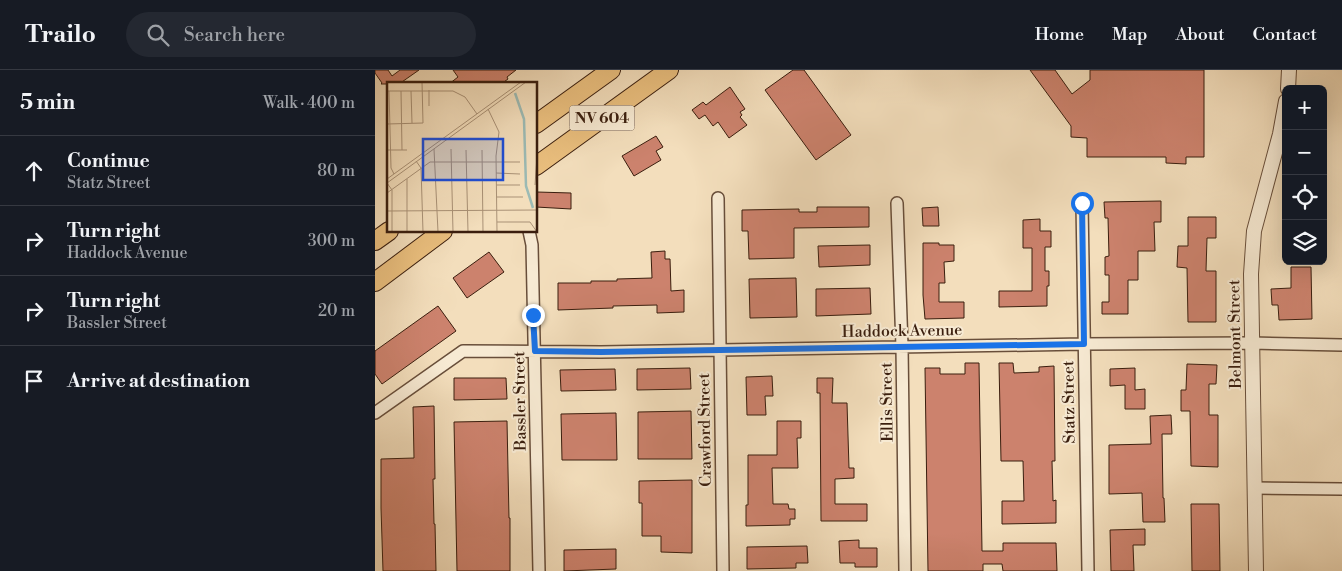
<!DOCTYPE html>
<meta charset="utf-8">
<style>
:root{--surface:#171b24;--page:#242831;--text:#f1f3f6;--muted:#9ea1a6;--line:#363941}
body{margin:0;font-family:"Libre Bodoni",serif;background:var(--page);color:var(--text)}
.controls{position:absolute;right:15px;top:15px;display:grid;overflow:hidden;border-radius:8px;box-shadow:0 5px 20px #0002}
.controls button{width:45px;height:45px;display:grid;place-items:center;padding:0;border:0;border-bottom:1px solid var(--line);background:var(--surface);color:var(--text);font:25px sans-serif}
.stop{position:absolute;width:15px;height:15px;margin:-11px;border:4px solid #1a73e8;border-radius:50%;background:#fff}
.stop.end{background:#1a73e8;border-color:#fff;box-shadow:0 1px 5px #0008}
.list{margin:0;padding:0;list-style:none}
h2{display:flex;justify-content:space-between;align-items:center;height:65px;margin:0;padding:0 20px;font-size:21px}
h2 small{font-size:16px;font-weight:400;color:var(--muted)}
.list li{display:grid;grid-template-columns:32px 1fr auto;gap:15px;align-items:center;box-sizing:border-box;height:70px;padding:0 20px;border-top:1px solid var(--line)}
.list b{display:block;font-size:19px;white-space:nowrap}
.list p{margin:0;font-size:16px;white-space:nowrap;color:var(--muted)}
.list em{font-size:16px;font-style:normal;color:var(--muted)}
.icon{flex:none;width:28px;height:28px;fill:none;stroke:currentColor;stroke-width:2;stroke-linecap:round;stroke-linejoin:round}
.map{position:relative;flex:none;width:967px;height:501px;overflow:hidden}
header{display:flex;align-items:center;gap:30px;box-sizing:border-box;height:70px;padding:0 25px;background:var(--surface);border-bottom:1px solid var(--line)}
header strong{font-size:24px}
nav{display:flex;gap:28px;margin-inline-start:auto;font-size:18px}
.search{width:350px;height:45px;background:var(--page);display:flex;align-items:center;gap:12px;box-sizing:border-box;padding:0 18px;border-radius:28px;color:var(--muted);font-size:19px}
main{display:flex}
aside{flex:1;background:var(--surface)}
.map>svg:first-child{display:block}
.building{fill:#cc826d;stroke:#3a1e0e}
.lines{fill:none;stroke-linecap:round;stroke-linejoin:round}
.minor-casing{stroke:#684e3a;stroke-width:14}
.tertiary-casing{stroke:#684e3a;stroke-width:16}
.primary-casing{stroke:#3a1e0e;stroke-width:20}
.minor{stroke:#f7ead3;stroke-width:11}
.tertiary{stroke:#f7ead3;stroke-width:14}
.primary{stroke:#eabf7e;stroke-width:18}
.route{stroke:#1a73e8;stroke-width:6}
.labels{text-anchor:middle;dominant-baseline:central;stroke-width:4;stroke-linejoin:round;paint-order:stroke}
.shield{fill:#f7ead3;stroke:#735b49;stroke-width:1}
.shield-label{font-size:15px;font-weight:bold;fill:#3a1e0e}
.street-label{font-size:16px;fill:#3a1e0e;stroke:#f7ead3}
.inset-river{fill:none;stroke:#9cbbb5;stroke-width:2.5}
.inset-road{fill:none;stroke:#a99176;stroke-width:1}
.view{fill:#1d4ed8;fill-opacity:0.15;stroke:#1d4ed8;stroke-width:2.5}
.inset-edge{fill:none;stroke:#3a1e0e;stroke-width:2.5}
</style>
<header>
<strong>Trailo</strong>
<div class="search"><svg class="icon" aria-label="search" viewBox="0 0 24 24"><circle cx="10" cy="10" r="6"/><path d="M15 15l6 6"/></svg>Search here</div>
<nav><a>Home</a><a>Map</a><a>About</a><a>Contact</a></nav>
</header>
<main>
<aside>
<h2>5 min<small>Walk · 400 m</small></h2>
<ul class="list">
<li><svg class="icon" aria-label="ahead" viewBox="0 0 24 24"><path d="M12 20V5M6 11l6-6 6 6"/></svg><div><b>Continue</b><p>Statz Street</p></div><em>80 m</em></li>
<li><svg class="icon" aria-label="right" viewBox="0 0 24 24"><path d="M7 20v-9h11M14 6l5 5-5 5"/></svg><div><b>Turn right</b><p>Haddock Avenue</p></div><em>300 m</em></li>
<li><svg class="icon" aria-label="right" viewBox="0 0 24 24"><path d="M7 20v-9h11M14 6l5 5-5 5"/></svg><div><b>Turn right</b><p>Bassler Street</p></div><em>20 m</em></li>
<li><svg class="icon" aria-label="arrive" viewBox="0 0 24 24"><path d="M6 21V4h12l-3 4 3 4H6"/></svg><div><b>Arrive at destination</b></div></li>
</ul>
</aside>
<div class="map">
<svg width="967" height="501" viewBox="0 0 967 501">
<rect width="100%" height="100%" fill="#f3debc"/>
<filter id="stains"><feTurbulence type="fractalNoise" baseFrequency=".004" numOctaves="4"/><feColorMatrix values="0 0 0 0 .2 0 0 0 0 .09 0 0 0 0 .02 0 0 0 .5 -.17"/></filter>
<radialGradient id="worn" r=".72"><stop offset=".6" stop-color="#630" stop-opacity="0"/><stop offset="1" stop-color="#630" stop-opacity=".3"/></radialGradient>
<!-- building -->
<path class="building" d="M0,0H13L17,6L25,0H44L24,14H6L7,13L0,3Z
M78,0H141L132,7L133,9L126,14H74L83,7Z
M418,0H429L476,65L441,90L390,20Z
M655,0H680L697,24L715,10V0H829V87H811V94L791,93V87H712V68L696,67V56Z
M355,17L370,39L365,42L367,45L365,47L372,55L354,68L343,52L338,56L330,45L324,49L317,40L328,32L331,35Z
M281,66L288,77L281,81L286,90L259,106L247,86Z
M162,122L196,123V139L161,137Z
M786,131V152H779L780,181H763V210H753V244H727V232H734V205H730V187L734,186L733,148H730L729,132Z
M442,137H494V157L419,158V188L374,189L373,161H367V140L424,139V142H442Z
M563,137L564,156H548L547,138Z
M813,147H841V168H832L831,201H841V252H813L812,198L802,197L803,176H813Z
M665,149V161H676V177H670V201H674V216H672V236L624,237V221H657V178H648V150Z
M548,173H564V175H579V191L569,192L570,213H564V232H589V248L550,249L548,225Z
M495,175V195L444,197L443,176Z
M290,181V189H295L296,221L309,220V242L282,243V235L238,236V238L183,240V213H216V211H242V209L277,208L276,182Z
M114,182L129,202L92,228L78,208Z
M916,197H936L937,249L904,250L903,235H897L896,219L916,218Z
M421,208L422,247L375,248L374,209Z
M495,218L496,244L441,246V219Z
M63,236L81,261L7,314L0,304V281Z
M590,293H604L607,481H628V473H681L682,501H628L627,494H608V501H553L550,298H565V304H590Z
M624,293H638L639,303L664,302V297L679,296L680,391H677L678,431L681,430V453L627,454V431H649L648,391H626Z
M812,294L842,295L841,314H834V345H843V397L816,396L815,341H806V320H811Z
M315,298L316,319L262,320V299Z
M760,298V320L770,319V339H750V315L735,316V299Z
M240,299L241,320L186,321L185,300Z
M397,306L398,326H390L391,345H372L371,307Z
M79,308H131L132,329L79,330Z
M442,308H458L457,333H472L474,398H479V408L460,409V434H492V451H446L445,323H442Z
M59,336L60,409H58L59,454H60L61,501H8L6,438V389L39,388L38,337Z
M316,341L317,389H263V342Z
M241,343L242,390H187L186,344Z
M796,345L797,364H787L788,428H789L790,452H768L767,423L734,424V375L776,374L775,346Z
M132,351L134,448H135V501H82L79,352Z
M402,351H426V368H422L423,398H397L398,434H413L414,439H420V449H415V455L371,456V435H373V385H402Z
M317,410V483L286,482V466H267V433H264V411Z
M816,434H844L845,501H817Z
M770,459V475H758L759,501H736L735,460Z
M484,470V478H502V497H480V493H465L464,471Z
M432,476L433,493H421V498L372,499V477Z
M241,479V499L189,501V480Z"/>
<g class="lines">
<defs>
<path id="minor" d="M343,128L348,501
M522,133L527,277L530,501
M707,133L713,501
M154,161L157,175L164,501
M0,343L88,281L226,282L709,274L877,273L967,275
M880,418L967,419"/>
<path id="tertiary" d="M913,19L914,0
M881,501L876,204L879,161L905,64L911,31"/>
<path id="primary" d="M161,54L236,0
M161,96L294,0
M0,171L14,161
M0,212L68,161"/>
</defs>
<!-- minor casing -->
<use href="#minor" class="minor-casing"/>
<!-- tertiary casing -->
<use href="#tertiary" class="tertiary-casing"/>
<!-- primary casing -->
<use href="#primary" class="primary-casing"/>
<!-- minor -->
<use href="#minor" class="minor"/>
<!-- tertiary -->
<use href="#tertiary" class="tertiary"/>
<!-- primary -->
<use href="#primary" class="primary"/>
</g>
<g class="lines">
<!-- route -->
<path class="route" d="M158,245L160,281L226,282L709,274L707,133"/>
</g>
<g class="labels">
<!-- shield labels -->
<rect class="shield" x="194.5" y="35.5" width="65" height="25" rx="4"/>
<g class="shield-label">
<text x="227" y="48">NV 604</text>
</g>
<!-- street labels -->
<g class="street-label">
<text transform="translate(527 261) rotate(-1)">Haddock Avenue</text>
<text transform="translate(860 264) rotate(-91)">Belmont Street</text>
<text transform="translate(145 331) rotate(-91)">Bassler Street</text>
<text transform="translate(512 332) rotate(-91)">Ellis Street</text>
<text transform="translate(694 332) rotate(-91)">Statz Street</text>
<text transform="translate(330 360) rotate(-91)">Crawford Street</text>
</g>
</g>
<!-- overview -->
<g transform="translate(12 12)">
<rect width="150" height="150" fill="#f3debc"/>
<path class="inset-river" d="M128,11L137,37L139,104L146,126"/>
<path class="inset-road" d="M0,9H66L78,15L90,32M2,9L4,86L7,92M14,9L15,68M24,9L25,41M42,24V8M101,27L112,50L109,74L110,150M0,42L36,41L35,0M47,67L51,150M64,67L66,150M0,68H20M79,68L81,150M95,68L96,150M29,79L34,86L36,150M109,91L133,92M0,97L134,0M20,97V150M0,101L5,108V150M0,101L139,0M109,103H133M148,103L150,74M0,111L43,80H133M109,115H136M0,129L150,128M110,140H143L150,150"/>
<path class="view" d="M36,57H116V98H36Z"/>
<rect width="150" height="150" class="inset-edge"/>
</g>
<rect width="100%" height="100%" filter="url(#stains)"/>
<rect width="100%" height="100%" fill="url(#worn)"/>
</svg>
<div class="controls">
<button>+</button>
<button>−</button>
<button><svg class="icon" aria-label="locate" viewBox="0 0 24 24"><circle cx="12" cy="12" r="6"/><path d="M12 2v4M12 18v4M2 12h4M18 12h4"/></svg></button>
<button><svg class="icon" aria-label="layers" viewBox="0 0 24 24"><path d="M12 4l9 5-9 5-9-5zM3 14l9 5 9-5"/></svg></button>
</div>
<div class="stop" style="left:707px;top:133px"></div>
<div class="stop end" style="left:158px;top:245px"></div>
</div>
</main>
